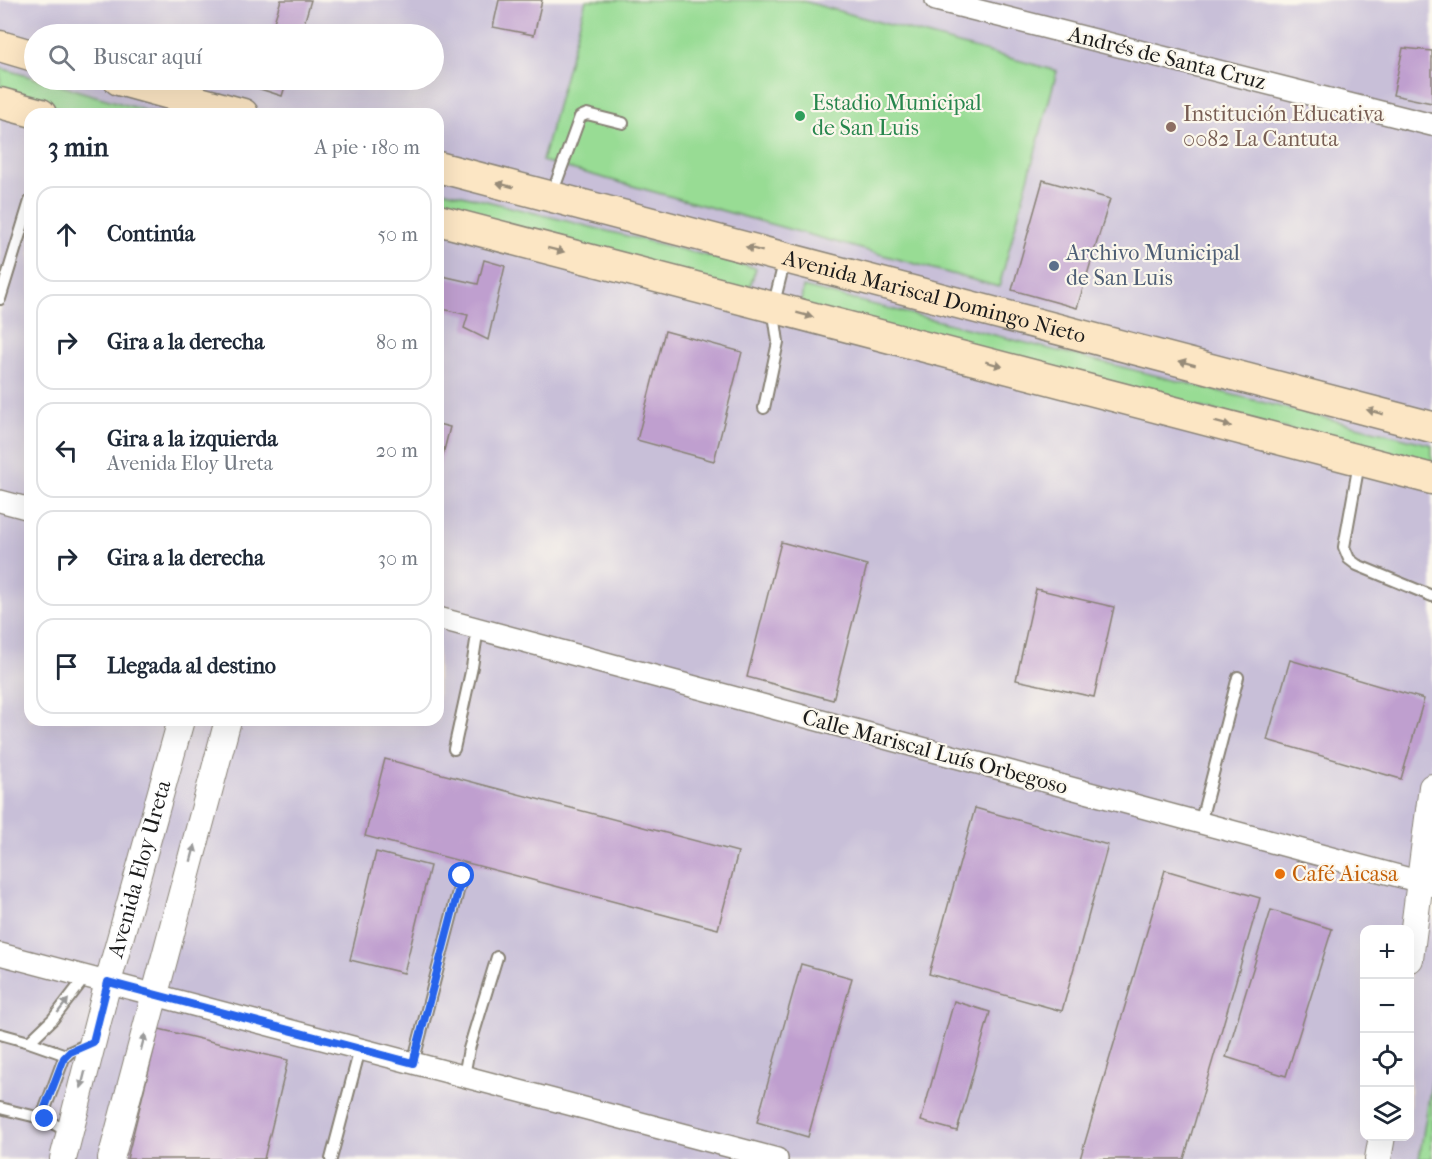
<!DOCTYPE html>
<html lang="es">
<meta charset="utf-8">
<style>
:root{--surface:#fff;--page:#f6f6f7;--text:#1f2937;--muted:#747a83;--line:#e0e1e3}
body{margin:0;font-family:"IM FELL French Canon",serif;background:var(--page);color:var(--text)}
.controls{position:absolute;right:18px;bottom:18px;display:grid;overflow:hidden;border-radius:12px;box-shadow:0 6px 24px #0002}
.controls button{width:54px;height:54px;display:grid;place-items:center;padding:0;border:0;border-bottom:2px solid var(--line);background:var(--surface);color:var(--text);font:30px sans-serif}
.stop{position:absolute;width:18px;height:18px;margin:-14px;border:4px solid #2563eb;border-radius:50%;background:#fff}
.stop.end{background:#2563eb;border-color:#fff;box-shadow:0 2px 6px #0008}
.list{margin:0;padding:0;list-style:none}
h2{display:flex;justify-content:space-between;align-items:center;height:78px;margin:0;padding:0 24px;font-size:26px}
h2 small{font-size:20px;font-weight:400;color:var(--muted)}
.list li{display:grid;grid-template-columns:39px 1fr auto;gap:18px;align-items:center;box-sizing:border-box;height:96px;margin:0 12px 12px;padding:0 12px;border:2px solid var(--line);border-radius:18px}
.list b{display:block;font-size:22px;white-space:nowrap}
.list p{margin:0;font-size:20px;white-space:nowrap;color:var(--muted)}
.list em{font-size:20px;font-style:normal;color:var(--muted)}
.icon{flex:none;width:33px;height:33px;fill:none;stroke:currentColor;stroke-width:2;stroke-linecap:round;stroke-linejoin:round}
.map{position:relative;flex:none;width:1432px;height:1159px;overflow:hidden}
.search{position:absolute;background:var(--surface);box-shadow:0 6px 24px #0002;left:24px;top:24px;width:420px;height:66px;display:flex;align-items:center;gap:15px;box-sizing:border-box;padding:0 21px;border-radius:33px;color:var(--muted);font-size:22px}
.panel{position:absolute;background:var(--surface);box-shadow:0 6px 24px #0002;left:24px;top:108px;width:420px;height:618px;border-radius:18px}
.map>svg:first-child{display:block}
.industrial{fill:#c8bfd8;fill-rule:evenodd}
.green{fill:#98dc94;stroke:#5a7c58;stroke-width:1.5}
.building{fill:#bf9fcf}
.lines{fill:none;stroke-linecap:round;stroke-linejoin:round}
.service-casing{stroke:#888276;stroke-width:14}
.minor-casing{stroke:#888276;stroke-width:24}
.tertiary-casing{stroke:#888276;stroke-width:28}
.secondary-casing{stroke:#888276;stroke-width:33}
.service{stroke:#fff;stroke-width:10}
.minor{stroke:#fff;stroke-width:21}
.tertiary{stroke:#fff;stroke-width:26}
.secondary{stroke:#fce6c4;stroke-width:30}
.oneway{fill:#978b78}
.oneway2{fill:#999}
.route{stroke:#2563eb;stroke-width:8}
.leisure-dot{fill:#2e9e5b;stroke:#fbf7ec;stroke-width:2}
.education-dot{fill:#8d6e63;stroke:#fbf7ec;stroke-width:2}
.service-dot{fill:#5c6f8a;stroke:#fbf7ec;stroke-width:2}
.food-dot{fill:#e8710a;stroke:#fbf7ec;stroke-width:2}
.labels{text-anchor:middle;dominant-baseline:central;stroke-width:4.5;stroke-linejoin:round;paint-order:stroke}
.street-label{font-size:22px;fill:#1c1c1c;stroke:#fbf7ec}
.leisure-label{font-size:22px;fill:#27864d;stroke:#fbf7ec;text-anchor:start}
.education-label{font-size:22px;fill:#785e54;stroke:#fbf7ec;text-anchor:start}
.service-label{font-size:22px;fill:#4e5e75;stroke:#fbf7ec;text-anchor:start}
.food-label{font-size:22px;fill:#c56008;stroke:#fbf7ec;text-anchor:start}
</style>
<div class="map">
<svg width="1432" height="1159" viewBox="0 0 1432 1159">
<rect width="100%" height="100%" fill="#fbf7ec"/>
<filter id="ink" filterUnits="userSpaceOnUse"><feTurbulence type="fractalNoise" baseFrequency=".0167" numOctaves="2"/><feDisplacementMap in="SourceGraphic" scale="12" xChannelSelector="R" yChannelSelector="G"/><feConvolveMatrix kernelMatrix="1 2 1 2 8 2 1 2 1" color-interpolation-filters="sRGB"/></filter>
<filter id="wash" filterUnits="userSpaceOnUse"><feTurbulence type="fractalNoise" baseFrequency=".008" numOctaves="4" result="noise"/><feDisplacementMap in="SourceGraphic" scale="24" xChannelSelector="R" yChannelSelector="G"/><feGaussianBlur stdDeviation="1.35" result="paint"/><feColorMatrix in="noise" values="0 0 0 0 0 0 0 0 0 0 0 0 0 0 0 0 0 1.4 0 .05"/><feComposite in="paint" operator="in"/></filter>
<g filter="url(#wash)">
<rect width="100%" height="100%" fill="#f5e7cf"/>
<!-- industrial -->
<path class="industrial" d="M0,0H1432V1101L1422,1159H0ZM34,34H434V80H34ZM30,114H438V720H30ZM1364,930H1410V1136H1364Z"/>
<!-- green -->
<path class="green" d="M586,0H799L1057,71L999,287L542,161Z
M0,68L157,114H78L0,93Z
M438,189L756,268L747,296L438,214Z
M803,287L1432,445V465L800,308Z
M1432,1079V1159H1419Z"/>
<g id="blocks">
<!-- building -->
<path class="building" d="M281,0H311L301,34H270Z
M499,0H542L534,35L493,27Z
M1403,48L1432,51V103L1393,95Z
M257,80H287L282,96L254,87Z
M1043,180L1110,199L1077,308L1012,290Z
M484,260L505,266L488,340L464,328L468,315L438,308V275L478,284Z
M665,331L742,352L714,461L637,440Z
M438,424L450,427L439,470H438Z
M781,542L867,565L833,700L747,677Z
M1036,589L1114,607L1094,697L1016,680Z
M1290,660L1424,699L1401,779L1267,740Z
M385,759L738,852L718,929L365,836Z
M975,808L1108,845L1062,1011L929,974Z
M376,852L430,866L404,973L350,960Z
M1165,870L1260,898L1184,1159H1080Z
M1271,910L1332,929L1286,1076L1226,1057Z
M801,964L852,978L808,1137L757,1122Z
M954,1001L990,1012L957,1131L921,1121Z
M159,1029L288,1060L264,1159H127Z"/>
</g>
</g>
<g filter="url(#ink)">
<use href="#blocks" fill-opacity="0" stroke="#888276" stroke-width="1.5"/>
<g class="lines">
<defs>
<path id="service" d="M552,194L580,117L587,114L623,123
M0,299L30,201
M764,408L778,342L773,307L785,259
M1359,463L1344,547L1349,559L1357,565L1432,596
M454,749L472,667L478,628
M1200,824L1238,677
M0,1034L29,1042L53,1019L86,976
M29,1042L66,1055
M413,1063L462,876
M464,1076L469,1049L497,957
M0,1108L45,1119
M70,1133L45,1119L43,1114L64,1058L70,1052L90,1043
M331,1159L360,1049"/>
<path id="minor" d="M936,0L1432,125
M0,501L30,509
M438,618L1432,885
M0,954L777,1159"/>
<g id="tertiary">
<path d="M1410,959L1432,787"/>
<path id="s1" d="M63,1159L108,982L181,720"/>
<path d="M111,1159L228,720"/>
<path d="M1378,1159L1382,1136"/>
</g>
<g id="secondary">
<path d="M0,46L34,56"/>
<path d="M119,80L243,114"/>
<path d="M0,103L41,114"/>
<path id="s2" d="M438,167L1432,427"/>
<path d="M438,220L1432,479"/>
</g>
</defs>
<!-- service casing -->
<use href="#service" class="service-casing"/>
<!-- minor casing -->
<use href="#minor" class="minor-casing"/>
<!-- tertiary casing -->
<use href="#tertiary" class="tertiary-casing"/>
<!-- secondary casing -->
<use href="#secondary" class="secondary-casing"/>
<!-- service -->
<use href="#service" class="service"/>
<!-- minor -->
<use href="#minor" class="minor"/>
<!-- tertiary -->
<use href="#tertiary" class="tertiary"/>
<!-- secondary -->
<use href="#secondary" class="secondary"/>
</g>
<!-- one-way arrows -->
<defs><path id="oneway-solid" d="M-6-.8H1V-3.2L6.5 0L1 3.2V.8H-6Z" transform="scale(1.5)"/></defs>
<g class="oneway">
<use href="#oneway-solid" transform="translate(505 185) rotate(-165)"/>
<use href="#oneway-solid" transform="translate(754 249) rotate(-165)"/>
<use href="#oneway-solid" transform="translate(556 250) rotate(14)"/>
<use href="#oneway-solid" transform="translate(805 315) rotate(15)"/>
<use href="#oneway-solid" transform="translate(1187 363) rotate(-165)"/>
<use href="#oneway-solid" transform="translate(994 364) rotate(15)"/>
<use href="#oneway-solid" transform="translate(1375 412) rotate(-165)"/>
<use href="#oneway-solid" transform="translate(1223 424) rotate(15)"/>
</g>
<g class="oneway2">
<use href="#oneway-solid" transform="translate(193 853) rotate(-75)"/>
<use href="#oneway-solid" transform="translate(63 1006) rotate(-52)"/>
<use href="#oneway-solid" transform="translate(143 1042) rotate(-75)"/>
<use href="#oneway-solid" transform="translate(83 1080) rotate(104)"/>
</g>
</g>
<g class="lines" filter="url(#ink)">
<!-- route -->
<path class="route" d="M45,1119L44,1110L64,1058L70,1052L93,1042L108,982L413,1063L462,876"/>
</g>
<!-- markers -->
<circle class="leisure-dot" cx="800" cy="116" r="6"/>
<circle class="education-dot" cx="1171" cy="127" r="6"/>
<circle class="service-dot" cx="1054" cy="266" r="6"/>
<circle class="food-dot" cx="1280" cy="874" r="6"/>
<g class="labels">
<!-- street labels -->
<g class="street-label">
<text transform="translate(1167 58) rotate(14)">Andrés de Santa Cruz</text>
<text stroke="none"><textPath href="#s2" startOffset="513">Avenida Mariscal Domingo Nieto</textPath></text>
<text transform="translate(935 752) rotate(15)">Calle Mariscal Luís Orbegoso</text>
<text stroke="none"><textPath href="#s1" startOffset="300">Avenida Eloy Ureta</textPath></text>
</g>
<!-- leisure labels -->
<g class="leisure-label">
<text x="812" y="103">Estadio Municipal<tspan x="812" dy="25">de San Luis</tspan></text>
</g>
<!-- education labels -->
<g class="education-label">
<text x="1183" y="114">Institución Educativa<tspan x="1183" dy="25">0082 La Cantuta</tspan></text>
</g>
<!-- service labels -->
<g class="service-label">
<text x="1066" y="253">Archivo Municipal<tspan x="1066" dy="25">de San Luis</tspan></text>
</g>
<!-- food labels -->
<g class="food-label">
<text x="1292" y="874">Café Aicasa</text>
</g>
</g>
</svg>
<div class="controls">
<button>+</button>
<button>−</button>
<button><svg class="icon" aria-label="locate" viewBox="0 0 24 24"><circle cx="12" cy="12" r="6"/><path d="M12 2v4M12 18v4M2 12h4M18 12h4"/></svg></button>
<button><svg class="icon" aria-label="layers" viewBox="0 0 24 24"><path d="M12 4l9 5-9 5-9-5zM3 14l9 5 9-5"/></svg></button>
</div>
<div class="stop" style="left:462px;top:876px"></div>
<div class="stop end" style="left:45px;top:1119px"></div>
<div class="search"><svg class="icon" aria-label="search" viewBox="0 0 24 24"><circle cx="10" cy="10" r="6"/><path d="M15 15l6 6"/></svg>Buscar aquí</div>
<section class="panel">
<h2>3 min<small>A pie · 180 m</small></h2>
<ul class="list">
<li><svg class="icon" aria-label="ahead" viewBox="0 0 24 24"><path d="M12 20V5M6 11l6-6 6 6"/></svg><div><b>Continúa</b></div><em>50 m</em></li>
<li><svg class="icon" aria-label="right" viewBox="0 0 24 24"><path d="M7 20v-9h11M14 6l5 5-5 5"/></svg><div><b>Gira a la derecha</b></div><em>80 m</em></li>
<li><svg class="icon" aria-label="left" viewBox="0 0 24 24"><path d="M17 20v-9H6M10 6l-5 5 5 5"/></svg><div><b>Gira a la izquierda</b><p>Avenida Eloy Ureta</p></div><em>20 m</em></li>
<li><svg class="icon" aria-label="right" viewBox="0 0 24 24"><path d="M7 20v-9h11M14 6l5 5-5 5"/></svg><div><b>Gira a la derecha</b></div><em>30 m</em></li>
<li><svg class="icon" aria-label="arrive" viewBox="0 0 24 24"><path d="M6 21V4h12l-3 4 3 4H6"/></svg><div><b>Llegada al destino</b></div></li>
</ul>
</section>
</div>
